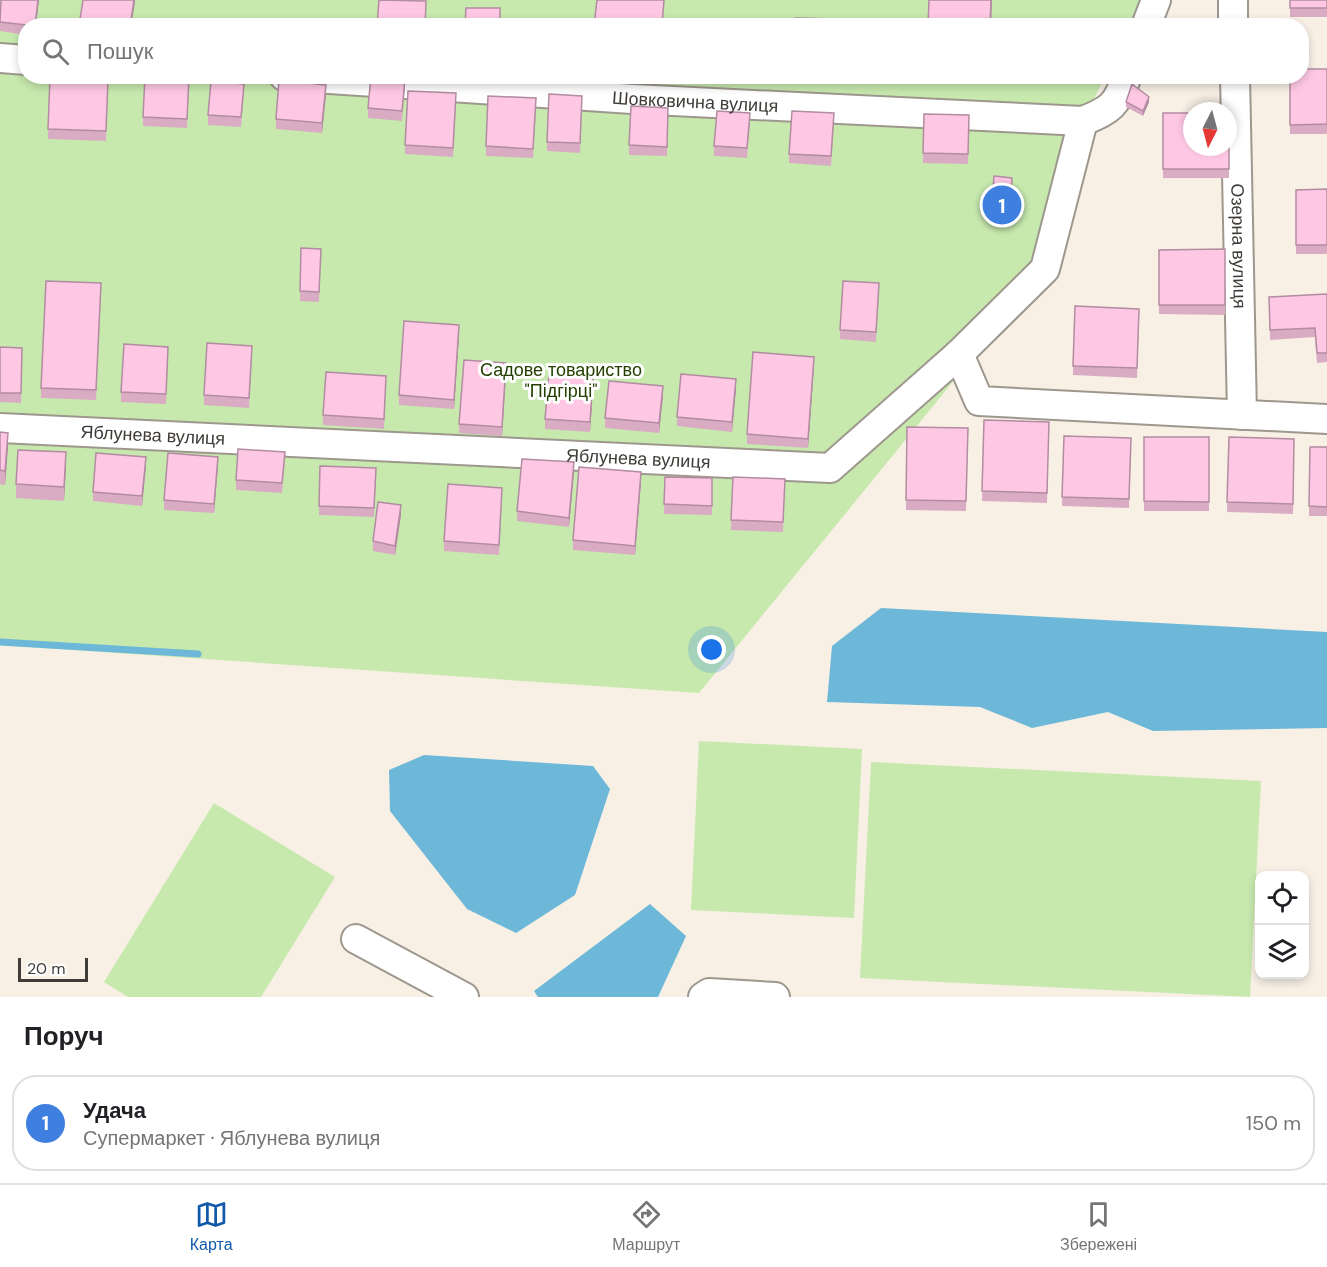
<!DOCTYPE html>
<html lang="uk">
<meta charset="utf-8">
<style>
:root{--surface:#fff;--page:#f2f2f2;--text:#202124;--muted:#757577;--line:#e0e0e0;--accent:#115aaa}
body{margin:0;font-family:"DM Sans",sans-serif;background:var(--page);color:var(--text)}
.controls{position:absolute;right:18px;bottom:18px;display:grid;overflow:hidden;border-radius:12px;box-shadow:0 3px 9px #0003}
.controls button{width:54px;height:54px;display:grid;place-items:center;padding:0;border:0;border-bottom:2px solid var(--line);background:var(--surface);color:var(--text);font:30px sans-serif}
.compass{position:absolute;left:1183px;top:102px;width:54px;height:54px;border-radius:50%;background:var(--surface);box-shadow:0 3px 9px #0003;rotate:186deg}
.scale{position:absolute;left:18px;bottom:15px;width:70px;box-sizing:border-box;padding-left:6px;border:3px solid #3f3c38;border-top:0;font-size:16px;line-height:21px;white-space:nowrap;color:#3f3c38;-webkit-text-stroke:4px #fefefe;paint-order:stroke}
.you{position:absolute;left:712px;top:650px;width:21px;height:21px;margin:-15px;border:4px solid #fff;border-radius:50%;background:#1a73e8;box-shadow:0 0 0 9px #1a73e833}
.badge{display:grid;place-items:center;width:39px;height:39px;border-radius:50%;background:var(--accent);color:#fff;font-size:20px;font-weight:700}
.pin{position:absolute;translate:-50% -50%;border:3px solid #fff;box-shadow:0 2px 6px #0006}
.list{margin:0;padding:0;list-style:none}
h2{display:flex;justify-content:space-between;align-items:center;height:78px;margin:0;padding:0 24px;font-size:26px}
h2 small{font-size:20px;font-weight:400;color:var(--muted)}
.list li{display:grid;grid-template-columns:39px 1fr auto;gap:18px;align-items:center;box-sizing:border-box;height:96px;margin:0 12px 12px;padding:0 12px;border:2px solid var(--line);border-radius:24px}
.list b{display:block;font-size:22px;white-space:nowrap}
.list p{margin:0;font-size:20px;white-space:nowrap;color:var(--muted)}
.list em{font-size:20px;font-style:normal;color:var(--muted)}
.icon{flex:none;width:33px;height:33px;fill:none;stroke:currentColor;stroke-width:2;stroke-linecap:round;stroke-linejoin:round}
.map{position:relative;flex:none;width:1327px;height:997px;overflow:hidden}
.search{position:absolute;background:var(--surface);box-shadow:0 3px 9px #0003;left:18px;right:18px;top:18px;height:66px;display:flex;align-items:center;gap:15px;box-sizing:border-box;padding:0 21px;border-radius:24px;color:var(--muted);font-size:22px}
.sheet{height:186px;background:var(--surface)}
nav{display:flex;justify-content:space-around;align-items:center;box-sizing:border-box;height:84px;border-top:2px solid var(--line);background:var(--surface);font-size:16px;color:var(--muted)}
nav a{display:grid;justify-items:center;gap:3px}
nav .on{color:var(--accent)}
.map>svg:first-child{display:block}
.green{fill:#c7e9ae}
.water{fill:#6db8d8}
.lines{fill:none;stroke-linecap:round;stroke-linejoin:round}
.stream{stroke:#6db8d8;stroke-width:7}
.minor-casing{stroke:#9e978d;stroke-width:32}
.minor{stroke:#fff;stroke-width:28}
.wall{fill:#daacc4}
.shaded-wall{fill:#b28ca0}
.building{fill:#fec8e4;stroke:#b28ca0;stroke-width:1.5}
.labels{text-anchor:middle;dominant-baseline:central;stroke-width:6;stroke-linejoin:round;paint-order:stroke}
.street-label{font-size:18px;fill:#3f3c38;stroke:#fefefe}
.park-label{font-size:18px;fill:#234000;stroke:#fefefe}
</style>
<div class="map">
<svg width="1327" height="997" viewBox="0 0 1327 997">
<rect width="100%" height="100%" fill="#f8f0e5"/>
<!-- green -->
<path class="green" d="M0,0H1144L1131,26H26V76L1105,77L1083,121L1045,269L699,693L0,645Z
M699,741L862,749L854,918L691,910Z
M871,762L1261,781L1250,997L860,978Z
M214,803L335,877L261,997H128L104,982Z"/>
<!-- water -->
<path class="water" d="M881,608L1327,632V728L1153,731L1108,712L1032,728L980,707L827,702L832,646Z
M424,755L593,766L610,789L575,895L516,933L467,909L390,811L389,770Z
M650,904L686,936L658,997H538L534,991Z"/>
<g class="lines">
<!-- stream -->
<path class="stream" d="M0,642L198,654"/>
<defs>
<g id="minor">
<path d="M1233,0V26"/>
<path d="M1146,26L1156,0"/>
<path d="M0,58L26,60"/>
<path id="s1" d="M284,76L632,99L1083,121C1111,110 1117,105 1127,76"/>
<path id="s2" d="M1235,76L1242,415"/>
<path d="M959,354L979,401L1327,419"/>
<path id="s3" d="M0,428L830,468L959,354L1045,269L1083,121"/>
<path d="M356,939L464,997"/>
<path d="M703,997L709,993L775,997"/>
</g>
</defs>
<!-- minor casing -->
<use href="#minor" class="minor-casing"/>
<!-- minor -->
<use href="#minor" class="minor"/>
</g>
<!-- wall -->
<path class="wall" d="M39,0L26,26V35L0,31V7Z
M1290,0H1327V17H1290Z
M1327,69V134H1290V76Z
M50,77L108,79L106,141L48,139Z
M189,85L187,128L143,126V117Z
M405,88L402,121L368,118V108Z
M244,93L241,127L208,125V115Z
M326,95L322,133L276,129V119Z
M1126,102H1149L1143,116L1126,107Z
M456,103L453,157L405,154V145Z
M582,105L580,153L547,151V142Z
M536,108L533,158L486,156V146Z
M668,108L667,156L629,155V145Z
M1163,113H1229V178H1163Z
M969,115L968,164L923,163V153Z
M750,123L747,158L714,156V146Z
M834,123L831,166L789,163V154Z
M1012,187L1010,224L991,222V212Z
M1327,189V254H1296V190Z
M301,248L321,249L319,302L300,301Z
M1225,249V315L1159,314V250Z
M101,293L96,400L41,398V388Z
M879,293L876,342L840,339V330Z
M1327,294V362L1317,363L1315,337L1270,340L1269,297Z
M1139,319L1137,378L1073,375V366Z
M459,335L454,409L399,405V395Z
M0,347L22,348L21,403L0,402Z
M168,356L166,404L121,402V392Z
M252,356L249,408L204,405V395Z
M814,366L808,448L747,444V434Z
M506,372L502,436L459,433V424Z
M386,385L384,429L323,425V415Z
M593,387L590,432L545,429V419Z
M736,389L732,432L677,426V417Z
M663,396L659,433L605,428V418Z
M984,420L1049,422L1047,503L982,501Z
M907,427L968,428L966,511L906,510Z
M0,432L8,447L5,485L0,484Z
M1064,436L1131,438L1129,508L1062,506Z
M1144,437H1209V511H1144Z
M1229,437L1294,439L1293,514L1227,512Z
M1310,447H1327V516H1309Z
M285,462L282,493L236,490V480Z
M146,466L142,506L93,501V492Z
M218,466L214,513L164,510V500Z
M320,466L376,477L374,517L319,515Z
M66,467L64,501L16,498V484Z
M574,472L569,527L517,521V511Z
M665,477L712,478V515L664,514Z
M785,479L783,532L731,530V520Z
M641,482L635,555L573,550V540Z
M502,497L499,555L444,551V541Z
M401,515L395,555L373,551V541Z"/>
<!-- shaded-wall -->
<path class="shaded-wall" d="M38,0H39L36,26H35Z
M134,0H135V3L131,26H130Z
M991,0H992L991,26H990Z
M326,85V95L322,133V123Z
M1149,97V102L1143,116V111Z
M459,325V335L454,409V400Z
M814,357V366L808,448V439Z
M506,363V372L502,436V427Z
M593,377V387L590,432V422Z
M736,379V389L732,432V422Z
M663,386V396L659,433V423Z
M8,433V447L5,485V471Z
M66,452V467L64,501V487Z
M146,457V466L142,506V496Z
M218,457V466L214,513V504Z
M574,462V472L569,527V518Z
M641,472V482L635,555V546Z
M401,505V515L395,555V546Z"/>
<!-- building -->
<path class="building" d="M1,0H38L35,26L0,22Z
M83,0H134L130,26H79Z
M379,0L426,1L425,26H377Z
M597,0H664L662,26H594Z
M929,0H991L990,26H928Z
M1290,0H1327V8H1290Z
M466,8H500V26H465Z
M795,18L834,19V26H795Z
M702,20L749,21V26H702Z
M1302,69H1327V124L1290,125V76H1302Z
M145,76H189L187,119L143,117Z
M371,76L405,79L402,111L368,108Z
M50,77L108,79L106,131L48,129Z
M279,80L326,85L322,123L276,119Z
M211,81L244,84L241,117L208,115Z
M1132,84L1149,97L1143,111L1126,102Z
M408,91L456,93L453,148L405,145Z
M549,94L582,96L580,143L547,142Z
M488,96L536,98L533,149L486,146Z
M631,106L668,108L667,147L629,145Z
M717,111L750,113L747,148L714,146Z
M792,111L834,113L831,156L789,154Z
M1163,113H1192V147H1228V113H1229V169H1163Z
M924,114L969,115L968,154L923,153Z
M994,176L1012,178L1010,215L991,212Z
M1327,189V245H1296V190Z
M301,248L321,249L319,292L300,291Z
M1225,249V305H1159V250Z
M46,281L101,283L96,390L41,388Z
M843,281L879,283L876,332L840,330Z
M1327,294V353H1317L1315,328L1270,330L1269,297Z
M1075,306L1139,309L1137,368L1073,366Z
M404,321L459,325L454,400L399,395Z
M207,343L252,346L249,398L204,395Z
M124,344L168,347L166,394L121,392Z
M0,347L22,348L21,393H0Z
M753,352L814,357L808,439L747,434Z
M464,360L506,363L502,427L459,424Z
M326,372L386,376L384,419L323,415Z
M549,374L593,377L590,422L545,419Z
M681,374L736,379L732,422L677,417Z
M609,381L663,386L659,423L605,418Z
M984,420L1049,422L1047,493L982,491Z
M907,427L968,428L966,501L906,500Z
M0,432L8,433L5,471L0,470Z
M1064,436L1131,438L1129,499L1062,497Z
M1144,437H1209V502L1144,501Z
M1229,437L1294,439L1293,504L1227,502Z
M1310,447H1327V507L1309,506Z
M238,449L285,452L282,483L236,480Z
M18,450L66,452L64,487L16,484Z
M96,453L146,457L142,496L93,492Z
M168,453L218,457L214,504L164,500Z
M522,459L574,462L569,518L517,511Z
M320,466L376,468L374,508L319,506Z
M579,467L641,472L635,546L573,540Z
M665,477L712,478V506L664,504Z
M733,477L785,479L783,522L731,520Z
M448,484L502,488L499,545L444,541Z
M378,502L401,505L395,546L373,541Z"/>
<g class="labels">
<!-- street labels -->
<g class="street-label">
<text stroke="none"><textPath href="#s1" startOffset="412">Шовковична вулиця</textPath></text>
<text stroke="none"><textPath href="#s2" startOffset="170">Озерна вулиця</textPath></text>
<text stroke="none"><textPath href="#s3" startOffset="153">Яблунева вулиця</textPath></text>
<text stroke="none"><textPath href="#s3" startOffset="639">Яблунева вулиця</textPath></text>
</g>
<!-- park labels -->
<g class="park-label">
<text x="561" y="370">Садове товариство<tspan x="561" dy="21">"Підгірці"</tspan></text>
</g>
</g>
</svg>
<div class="controls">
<button><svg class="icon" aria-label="locate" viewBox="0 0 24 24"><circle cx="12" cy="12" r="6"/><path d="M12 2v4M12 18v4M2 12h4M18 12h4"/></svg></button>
<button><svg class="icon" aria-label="layers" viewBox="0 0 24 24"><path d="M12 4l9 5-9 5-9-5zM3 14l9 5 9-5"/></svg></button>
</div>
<svg class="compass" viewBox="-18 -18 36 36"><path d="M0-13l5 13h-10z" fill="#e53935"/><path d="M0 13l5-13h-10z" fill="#757577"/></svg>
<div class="scale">20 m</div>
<div class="you"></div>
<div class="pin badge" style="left:1002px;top:205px;background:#3f7fe0">1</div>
<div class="search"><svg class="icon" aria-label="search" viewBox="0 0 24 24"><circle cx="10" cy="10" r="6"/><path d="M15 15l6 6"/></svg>Пошук</div>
</div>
<section class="sheet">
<h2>Поруч<small></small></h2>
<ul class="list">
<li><span class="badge" style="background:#3f7fe0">1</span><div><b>Удача</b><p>Супермаркет · Яблунева вулиця</p></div><em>150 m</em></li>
</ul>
</section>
<nav>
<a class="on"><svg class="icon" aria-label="map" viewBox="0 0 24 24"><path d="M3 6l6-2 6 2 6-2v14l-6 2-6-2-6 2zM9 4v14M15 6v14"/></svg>Карта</a>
<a><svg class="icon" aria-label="directions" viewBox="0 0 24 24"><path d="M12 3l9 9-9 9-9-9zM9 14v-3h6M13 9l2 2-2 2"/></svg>Маршрут</a>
<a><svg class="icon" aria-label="saved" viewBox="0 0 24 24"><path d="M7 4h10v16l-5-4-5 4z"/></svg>Збережені</a>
</nav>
